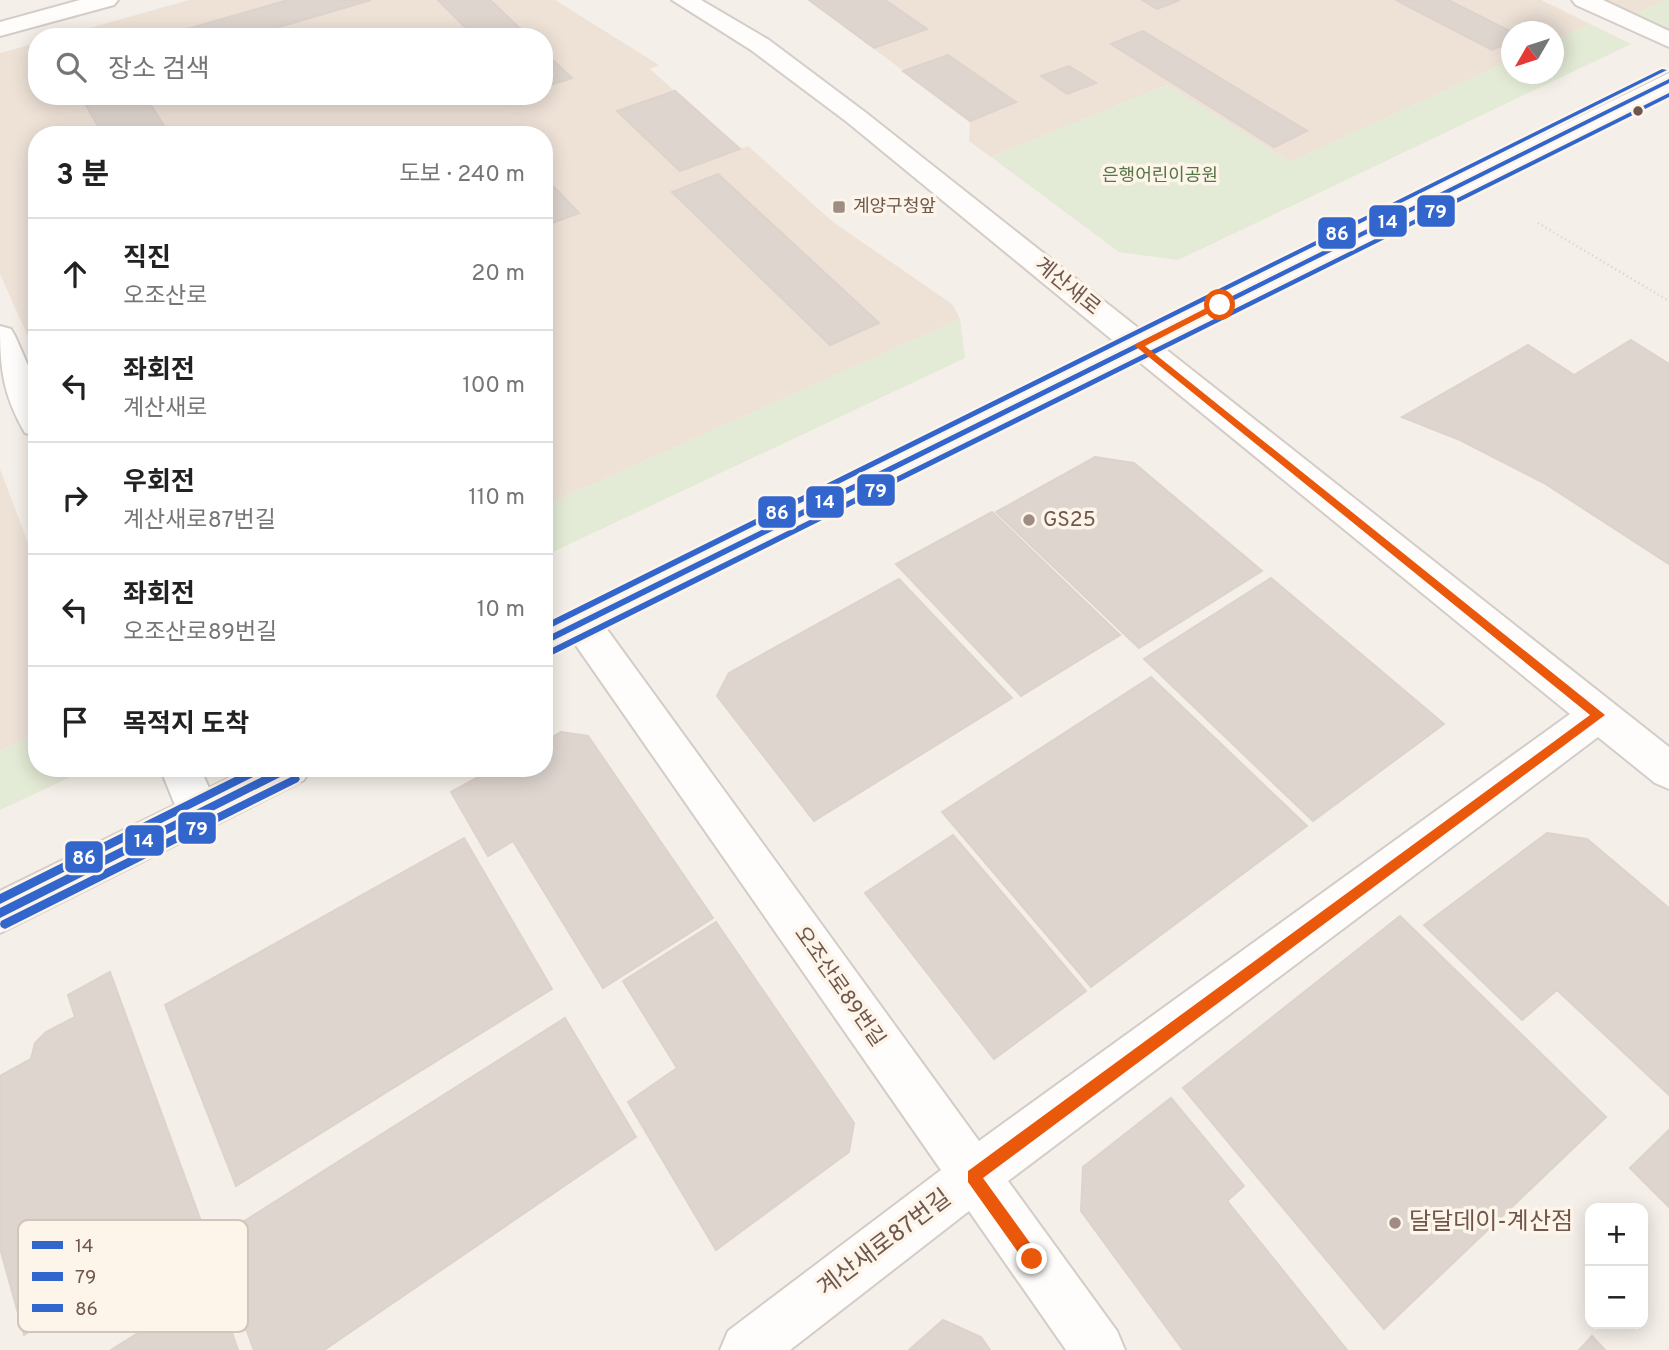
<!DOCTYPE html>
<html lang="ko">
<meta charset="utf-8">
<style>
:root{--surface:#fff;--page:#f6f6f6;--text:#222;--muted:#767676;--line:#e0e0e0}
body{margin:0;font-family:Overpass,"Noto Sans KR",sans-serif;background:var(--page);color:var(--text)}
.controls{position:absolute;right:21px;bottom:21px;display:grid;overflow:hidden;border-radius:14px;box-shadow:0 4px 18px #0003}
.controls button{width:63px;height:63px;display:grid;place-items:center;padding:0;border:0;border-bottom:2px solid var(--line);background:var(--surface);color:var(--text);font:35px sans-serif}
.compass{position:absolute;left:1501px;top:21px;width:63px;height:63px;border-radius:50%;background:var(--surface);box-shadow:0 4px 18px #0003;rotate:231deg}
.stop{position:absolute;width:21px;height:21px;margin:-16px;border:5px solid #ea580c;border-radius:50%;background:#fff}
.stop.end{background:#ea580c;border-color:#fff;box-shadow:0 2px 7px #0008}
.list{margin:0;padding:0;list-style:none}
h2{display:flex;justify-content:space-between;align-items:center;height:91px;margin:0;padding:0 28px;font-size:30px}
h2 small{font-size:23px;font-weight:400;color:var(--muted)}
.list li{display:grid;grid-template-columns:46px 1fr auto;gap:21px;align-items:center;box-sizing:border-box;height:112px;padding:0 28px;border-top:2px solid var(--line)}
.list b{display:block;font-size:26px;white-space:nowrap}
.list p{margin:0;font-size:23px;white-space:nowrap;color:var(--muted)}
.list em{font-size:23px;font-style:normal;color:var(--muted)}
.icon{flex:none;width:38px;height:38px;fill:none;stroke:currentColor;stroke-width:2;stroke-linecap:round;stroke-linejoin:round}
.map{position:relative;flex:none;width:1669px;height:1350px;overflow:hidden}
.search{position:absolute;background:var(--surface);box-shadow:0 4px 18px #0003;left:28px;top:28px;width:525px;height:77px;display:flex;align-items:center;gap:18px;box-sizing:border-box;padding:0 24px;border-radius:28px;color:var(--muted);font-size:26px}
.panel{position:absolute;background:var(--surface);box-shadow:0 4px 18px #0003;left:28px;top:126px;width:525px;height:651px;border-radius:28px}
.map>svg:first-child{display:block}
.residential{fill:#eee2d7}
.green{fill:#e3ead5}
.building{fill:#ded5cf;stroke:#ddd2cc;stroke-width:2}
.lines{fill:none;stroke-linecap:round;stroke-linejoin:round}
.minor-casing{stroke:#d4ccc6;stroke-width:4}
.path{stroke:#d6cfca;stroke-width:2.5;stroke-dasharray:1 3.5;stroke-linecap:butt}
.minor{fill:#fefdfc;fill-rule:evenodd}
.bus-1-casing{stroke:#fdf4ea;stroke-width:5}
.bus-2-casing{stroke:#fdf4ea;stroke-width:5}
.bus-3-casing{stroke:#fdf4ea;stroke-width:5}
.bus-1{fill:#36c;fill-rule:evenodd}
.bus-2{fill:#36c;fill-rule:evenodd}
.bus-3{fill:#36c;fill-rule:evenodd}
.route{fill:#ea580c}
.bus-dot{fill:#70574c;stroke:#fdf4ea;stroke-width:2.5}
.poi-dot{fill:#9f8c83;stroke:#fdf4ea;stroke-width:2.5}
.labels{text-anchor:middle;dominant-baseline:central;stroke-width:7;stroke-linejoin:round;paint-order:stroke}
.far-park-label{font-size:18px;fill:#567545;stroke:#fdf4ea}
.far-poi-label{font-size:18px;fill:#70574c;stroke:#fdf4ea;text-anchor:start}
.street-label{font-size:21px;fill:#70574c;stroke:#fdf4ea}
.poi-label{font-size:21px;fill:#70574c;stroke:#fdf4ea;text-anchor:start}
.near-poi-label{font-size:24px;fill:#70574c;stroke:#fdf4ea;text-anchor:start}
.near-street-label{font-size:24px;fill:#70574c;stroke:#fdf4ea}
.key{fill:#fdf4ea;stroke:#d3c5bb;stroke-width:2}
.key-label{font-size:19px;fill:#70574c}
.line-badge{stroke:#fdf4ea;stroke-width:2.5}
.badge-label{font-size:19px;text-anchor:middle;font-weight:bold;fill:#fff}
</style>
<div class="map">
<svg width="1669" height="1350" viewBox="0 0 1669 1350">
<rect width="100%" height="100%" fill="#f5efe9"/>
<!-- residential -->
<path class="residential" d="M189,0H555L659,65L650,69L740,149L748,146L833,222L952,304L960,319L544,506V135H37V357L0,274V53L37,43V96H544V37H58Z
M809,0H1541L1590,24L1554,41V32H1512L1511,60L1290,162L1167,85L991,157L969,141L970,121Z
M1602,0H1667L1634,15Z
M0,469L37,567V734L0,751Z"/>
<!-- green -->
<path class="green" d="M1669,0V31L1634,15L1667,0Z
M1590,24L1631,44L1178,260L1119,252L991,157L1167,85L1290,162L1511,60L1512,74H1554V41Z
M960,319L965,358L544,556V506Z
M37,734V768H90L0,810V751Z"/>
<!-- building -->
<path class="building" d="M288,0H371L245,37H159Z
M438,0H490L529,37H475Z
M809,0H885L927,29L874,48Z
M1142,0H1180L1157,9Z
M1396,0H1448L1512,32V41L1492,50Z
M1143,31L1307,131L1274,147L1111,44Z
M544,52L572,78L544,87Z
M948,55L1016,102L970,121L903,71Z
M1069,66L1096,83L1067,94L1041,76Z
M675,91L740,149L680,171L617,111Z
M115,96H145L170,135H103L86,105Z
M718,174L879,323L830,345L672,192Z
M554,187L579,213L544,226V190Z
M1631,340L1669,364V564L1544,483L1460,440L1402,417L1528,345L1574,375Z
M1095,457L1134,463L1262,571L1139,648L996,512Z
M992,512L1120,635L1021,696L896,564Z
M1271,578L1444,724L1313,821L1144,659Z
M899,579L1012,698L814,821L717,696L729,673Z
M1151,677L1307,826L1091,987L942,812Z
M561,732L588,736L713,918L603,988L513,841L488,856L451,792L495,768H544V742Z
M1547,833L1587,839L1669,908V1095L1557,990L1522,1020L1424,925Z
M953,835L1086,991L994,1059L865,893Z
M464,838L552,989L236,1186L165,1005Z
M1400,916L1606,1117L1384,1329L1183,1088Z
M716,922L854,1123L849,1152L716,1250L628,1102L677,1068L623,981Z
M110,972L202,1224L24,1335L0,1248V1076L31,1059L35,1043L46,1032L75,1017L68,995Z
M565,1018L636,1137L324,1350H254L213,1241Z
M1171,1098L1244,1186L1227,1201L1347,1350H1183L1081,1211L1083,1167Z
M1669,1130V1207L1630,1168Z
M202,1248L238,1350H111L146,1328L133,1291Z
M943,1320L981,1337L990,1350H909Z
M1592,1336L1605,1350H1579Z"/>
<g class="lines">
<defs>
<path id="minor" d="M80,0H118L114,5L0,36V22Z
M672,0H701L769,40L865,112L1142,331L1669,73V91L1163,347L1669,747V789L1655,783L1598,737L1008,1181L1117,1331L1125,1350H1066L969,1211L790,1350H720L728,1331L941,1170L575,644L544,657V625L1116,343L847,122L751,50ZM1137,360L1570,714L979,1141L606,628Z
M1572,0H1603L1669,31V47L1576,5Z
M0,326L11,329L15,336L37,386V436L25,433C3,395 0,369 0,326Z
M160,768H200L209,788L250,768H310L304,780L0,933V891L175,805Z"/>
</defs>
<!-- minor casing -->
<use href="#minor" class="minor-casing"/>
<!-- path -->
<path class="path" d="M1538,223L1669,301"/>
<!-- minor -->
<use href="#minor" class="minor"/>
<defs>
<path id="bus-1" d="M1669,79V83L544,645V638Z
M280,768H293L292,771L0,918V908Z"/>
<path id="bus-2" d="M1669,93V97L552,655H546L545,653L546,651Z
M295,775L298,776L300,779L298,782L9,927L5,929L1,927L0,924L1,921Z"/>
<path id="bus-3" d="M1662,69L1667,70L544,631V624Z
M253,768H266L265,771L0,904V894Z"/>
</defs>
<!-- bus-1 casing -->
<use href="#bus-1" class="bus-1-casing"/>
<!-- bus-2 casing -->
<use href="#bus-2" class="bus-2-casing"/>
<!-- bus-3 casing -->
<use href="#bus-3" class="bus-3-casing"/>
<!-- bus-1 -->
<use href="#bus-1" class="bus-1"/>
<!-- bus-2 -->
<use href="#bus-2" class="bus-2"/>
<!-- bus-3 -->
<use href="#bus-3" class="bus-3"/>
</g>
<!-- route -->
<path class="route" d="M1216,303L1224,305L1145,346L1605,715L983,1178L1038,1254L1040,1259L1032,1267L1027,1265L968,1182V1171L1590,715L1134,345Z"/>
<!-- markers -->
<circle class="bus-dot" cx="1638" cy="111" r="6"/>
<g class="poi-dot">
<rect x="832" y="200" width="14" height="14" rx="3.5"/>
<circle cx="1029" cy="520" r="7"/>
<circle cx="1395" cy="1223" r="7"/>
</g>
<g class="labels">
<!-- far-park labels -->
<g class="far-park-label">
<text x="1160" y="176">은행어린이공원</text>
</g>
<!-- far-poi labels -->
<g class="far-poi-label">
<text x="853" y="207">계양구청앞</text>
</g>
<!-- street labels -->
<g class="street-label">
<text transform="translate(1067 287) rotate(39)">계산새로</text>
<text transform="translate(839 987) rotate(55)">오조산로89번길</text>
</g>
<!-- poi labels -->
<g class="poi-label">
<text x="1043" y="520">GS25</text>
</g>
<!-- near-poi labels -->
<g class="near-poi-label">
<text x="1409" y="1223">달달데이-계산점</text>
</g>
<!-- near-street labels -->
<g class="near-street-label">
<text transform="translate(885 1244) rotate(-37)">계산새로87번길</text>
</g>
</g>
<!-- legend -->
<rect x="18" y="1220" width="230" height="112" rx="10" class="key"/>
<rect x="32" y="1241" width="31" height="8" fill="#36c"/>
<rect x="32" y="1272" width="31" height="9" fill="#36c"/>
<rect x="32" y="1304" width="31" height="8" fill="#36c"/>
<g class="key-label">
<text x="75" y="1252">14</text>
<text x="75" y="1283">79</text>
<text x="75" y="1315">86</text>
</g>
<g class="line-badge">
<rect x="1416" y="194" width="40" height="34" rx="7" fill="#36c"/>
<rect x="1368" y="204" width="40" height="34" rx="7" fill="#36c"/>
<rect x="1317" y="216" width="40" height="34" rx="7" fill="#36c"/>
<rect x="856" y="473" width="40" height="34" rx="7" fill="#36c"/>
<rect x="805" y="485" width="40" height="34" rx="7" fill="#36c"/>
<rect x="757" y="495" width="40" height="34" rx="7" fill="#36c"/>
<rect x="177" y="811" width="40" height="34" rx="7" fill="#36c"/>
<rect x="124" y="824" width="41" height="33" rx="7" fill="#36c"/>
<rect x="64" y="840" width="40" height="34" rx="7" fill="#36c"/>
</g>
<g class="badge-label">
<text x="1436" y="218">79</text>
<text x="1388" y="228">14</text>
<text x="1337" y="240">86</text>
<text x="876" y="497">79</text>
<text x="825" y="508">14</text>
<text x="777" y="519">86</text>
<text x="197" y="835">79</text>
<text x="144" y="847">14</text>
<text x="84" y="864">86</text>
</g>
</svg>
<div class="controls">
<button>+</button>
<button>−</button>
</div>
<svg class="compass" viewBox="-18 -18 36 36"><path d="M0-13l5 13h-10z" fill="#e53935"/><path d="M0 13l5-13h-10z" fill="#767676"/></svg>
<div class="stop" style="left:1220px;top:305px"></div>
<div class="stop end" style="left:1032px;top:1259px"></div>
<div class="search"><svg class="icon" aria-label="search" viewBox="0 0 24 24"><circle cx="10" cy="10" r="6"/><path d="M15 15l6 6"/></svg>장소 검색</div>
<section class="panel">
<h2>3 분<small>도보 · 240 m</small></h2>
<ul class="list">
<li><svg class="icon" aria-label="ahead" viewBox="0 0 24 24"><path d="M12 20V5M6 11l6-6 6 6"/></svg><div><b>직진</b><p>오조산로</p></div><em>20 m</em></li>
<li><svg class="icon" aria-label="left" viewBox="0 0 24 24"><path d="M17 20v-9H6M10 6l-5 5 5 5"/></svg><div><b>좌회전</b><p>계산새로</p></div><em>100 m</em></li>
<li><svg class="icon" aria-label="right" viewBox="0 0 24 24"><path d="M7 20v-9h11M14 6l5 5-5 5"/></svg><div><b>우회전</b><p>계산새로87번길</p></div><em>110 m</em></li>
<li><svg class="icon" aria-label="left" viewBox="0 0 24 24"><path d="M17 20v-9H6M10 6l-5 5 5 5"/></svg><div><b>좌회전</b><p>오조산로89번길</p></div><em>10 m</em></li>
<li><svg class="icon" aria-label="arrive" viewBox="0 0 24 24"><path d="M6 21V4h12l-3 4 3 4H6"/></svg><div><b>목적지 도착</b></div></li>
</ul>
</section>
</div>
